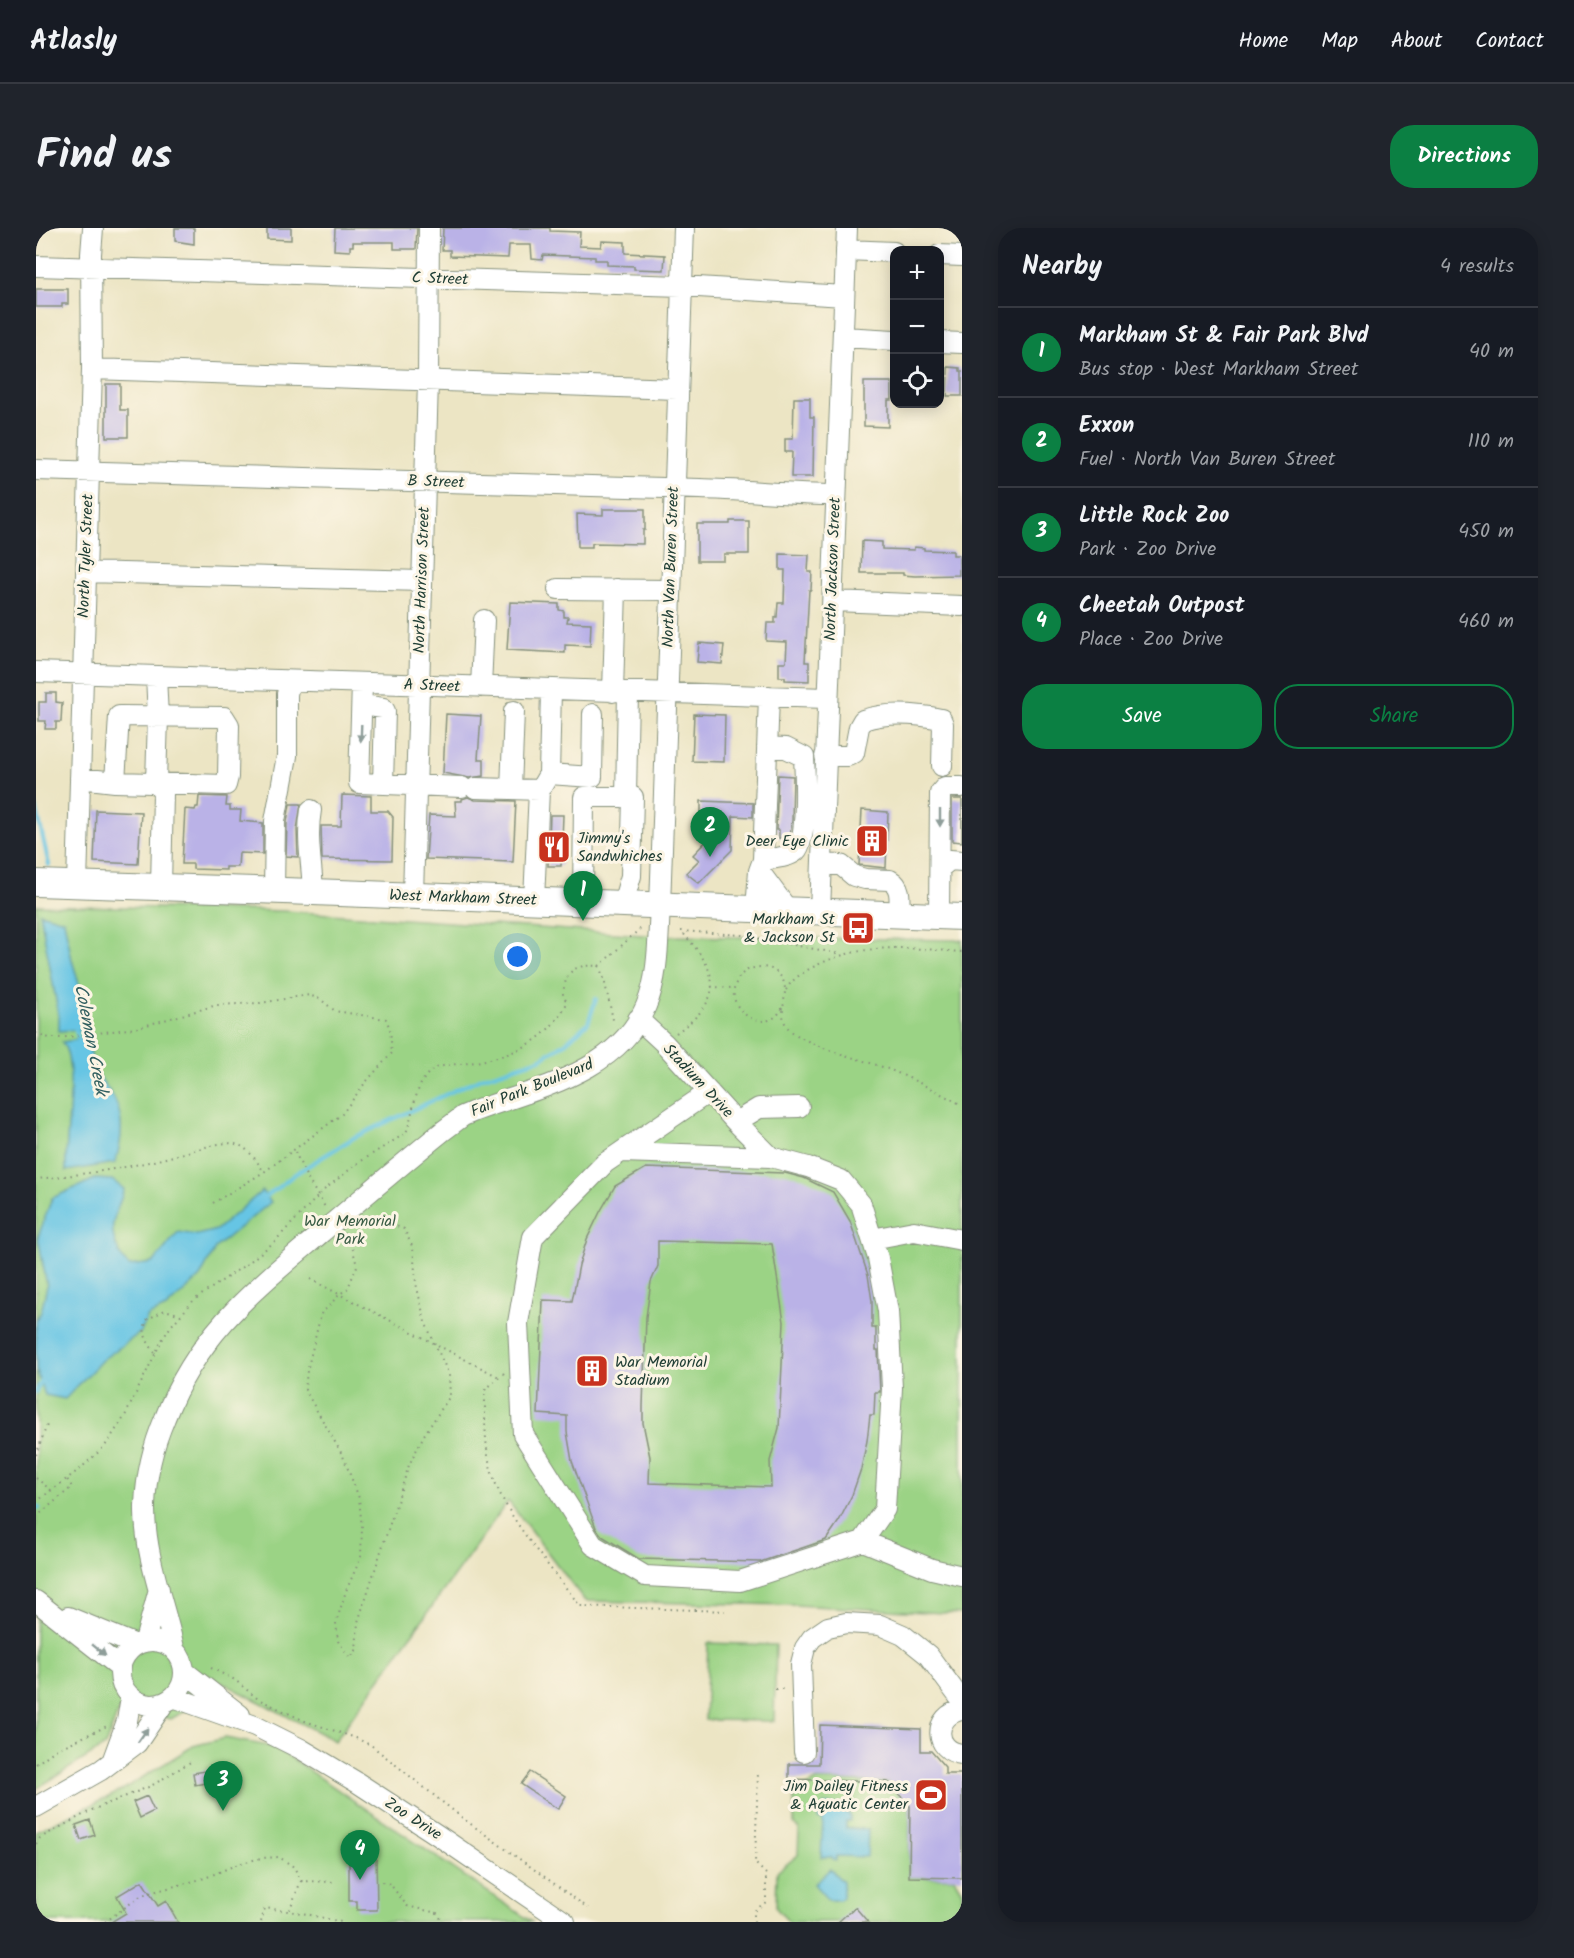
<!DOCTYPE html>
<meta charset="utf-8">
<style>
:root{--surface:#171b24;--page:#20242c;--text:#f1f3f6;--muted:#9ea1a6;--line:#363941;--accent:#0b8043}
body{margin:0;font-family:Kalam,sans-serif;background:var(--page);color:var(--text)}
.controls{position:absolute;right:18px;top:18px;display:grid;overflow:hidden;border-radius:12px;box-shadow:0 3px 15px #0003}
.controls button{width:54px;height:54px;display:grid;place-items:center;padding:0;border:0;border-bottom:2px solid var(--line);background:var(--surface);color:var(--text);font:30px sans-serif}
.you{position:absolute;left:482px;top:729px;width:21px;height:21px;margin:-15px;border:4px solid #fff;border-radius:50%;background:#1a73e8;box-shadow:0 0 0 9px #1a73e833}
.badge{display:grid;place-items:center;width:39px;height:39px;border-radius:50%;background:var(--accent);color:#fff;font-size:20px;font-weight:700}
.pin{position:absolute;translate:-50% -50px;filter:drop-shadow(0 2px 3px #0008)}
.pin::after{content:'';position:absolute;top:32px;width:21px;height:18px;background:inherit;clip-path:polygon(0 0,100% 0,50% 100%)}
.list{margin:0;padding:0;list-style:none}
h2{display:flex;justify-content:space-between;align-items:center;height:78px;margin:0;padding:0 24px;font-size:26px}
h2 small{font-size:20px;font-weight:400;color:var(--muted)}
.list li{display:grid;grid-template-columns:39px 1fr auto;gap:18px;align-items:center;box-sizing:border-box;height:90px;padding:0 24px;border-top:2px solid var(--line)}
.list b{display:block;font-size:22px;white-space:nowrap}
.list p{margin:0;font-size:20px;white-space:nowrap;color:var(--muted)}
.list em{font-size:20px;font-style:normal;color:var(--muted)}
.actions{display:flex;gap:12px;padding:18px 24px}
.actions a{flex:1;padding:14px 0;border:2px solid var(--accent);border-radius:24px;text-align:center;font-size:21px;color:var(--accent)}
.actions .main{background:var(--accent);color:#fff}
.icon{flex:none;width:33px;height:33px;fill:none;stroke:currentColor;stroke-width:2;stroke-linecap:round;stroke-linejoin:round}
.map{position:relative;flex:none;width:926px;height:1694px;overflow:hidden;border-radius:24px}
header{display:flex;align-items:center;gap:36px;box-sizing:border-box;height:84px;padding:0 30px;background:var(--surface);border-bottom:2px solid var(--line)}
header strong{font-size:28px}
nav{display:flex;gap:33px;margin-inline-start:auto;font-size:21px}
.intro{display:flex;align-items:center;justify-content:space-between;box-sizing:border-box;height:144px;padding:0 36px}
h1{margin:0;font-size:42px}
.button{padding:15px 27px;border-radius:24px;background:var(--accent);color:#fff;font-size:21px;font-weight:700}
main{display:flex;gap:36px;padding:0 36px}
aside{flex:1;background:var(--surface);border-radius:24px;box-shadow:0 3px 15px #0003}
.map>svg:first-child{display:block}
.green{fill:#9bd385;stroke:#5d885c;stroke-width:1.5}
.water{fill:#66c5e4;stroke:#42818c;stroke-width:1.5}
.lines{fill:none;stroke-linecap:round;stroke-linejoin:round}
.stream{stroke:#66c5e4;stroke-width:4}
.building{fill:#bab2e7;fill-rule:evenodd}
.minor-casing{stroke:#86917c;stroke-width:22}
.major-casing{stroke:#86917c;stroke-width:28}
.path{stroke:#86917c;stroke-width:2;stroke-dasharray:1.5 4.5;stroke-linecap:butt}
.minor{stroke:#fff;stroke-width:20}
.major{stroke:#fff;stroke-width:26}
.oneway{fill:#8f9e9a}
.labels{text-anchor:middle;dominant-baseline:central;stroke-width:6;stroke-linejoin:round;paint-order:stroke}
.street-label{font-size:16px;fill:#1f3d34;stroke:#fcf5e5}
.poi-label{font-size:16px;fill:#1f3d34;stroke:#fcf5e5;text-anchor:end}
.park-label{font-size:16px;fill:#385b44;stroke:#fcf5e5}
.water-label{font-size:18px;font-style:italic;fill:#315f60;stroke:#fcf5e5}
</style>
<header>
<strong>Atlasly</strong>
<nav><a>Home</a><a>Map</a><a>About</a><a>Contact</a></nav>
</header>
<div class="intro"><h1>Find us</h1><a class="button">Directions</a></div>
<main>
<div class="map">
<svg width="926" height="1694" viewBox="0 0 926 1694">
<rect width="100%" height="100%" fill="#fcf5e5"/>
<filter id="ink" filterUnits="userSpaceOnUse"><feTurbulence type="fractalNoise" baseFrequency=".0167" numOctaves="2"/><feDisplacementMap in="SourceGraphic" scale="12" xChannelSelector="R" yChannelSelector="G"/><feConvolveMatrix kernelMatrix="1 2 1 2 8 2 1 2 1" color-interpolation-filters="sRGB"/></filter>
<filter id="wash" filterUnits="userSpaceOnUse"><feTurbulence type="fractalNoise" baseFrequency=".008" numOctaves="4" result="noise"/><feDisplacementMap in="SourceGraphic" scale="24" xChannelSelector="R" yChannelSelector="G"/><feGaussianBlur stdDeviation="1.35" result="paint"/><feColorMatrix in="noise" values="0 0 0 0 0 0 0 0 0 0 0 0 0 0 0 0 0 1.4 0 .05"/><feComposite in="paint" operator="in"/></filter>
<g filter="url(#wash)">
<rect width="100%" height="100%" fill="#ece5c4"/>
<!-- green -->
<path class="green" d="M0,677L249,683L622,708L926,712V1386L758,1377L549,1373L472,1273L299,1513L166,1444L152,1481L135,1491L85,1477L69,1518L0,1561Z
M672,1415L740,1417L738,1493L669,1492Z
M189,1510L239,1519L496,1694H0V1603L83,1564L157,1518Z
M782,1552L857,1555V1560L871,1575H874L873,1649L918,1650L926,1663V1694H753L740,1680L741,1644L762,1627L763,1601L758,1597V1563H763Z"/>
<!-- water -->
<path class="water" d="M4,685L28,692L36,732L50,780L51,801L23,803V789Z
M51,810C55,819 54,829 58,838C63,851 71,859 78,870C89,891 86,914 79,935L30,943C28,911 43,837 26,814Z
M59,951L76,952L88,961C81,987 70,994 82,1022C85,1029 87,1033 93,1038L117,1035L142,1004L161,1007L180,1002L226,963L235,974L180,1019L164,1049L130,1080L112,1088L105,1104L66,1132L29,1171L9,1167L0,1141V1092L5,1084L11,1058L2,1009L16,970Z
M787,1577H810V1585L814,1586V1593H810V1600L832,1601L831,1629L800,1628V1632L797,1631L796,1629H785L787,1592L782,1591L783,1585H787Z
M794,1641L807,1654V1670L803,1672H792L778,1656Z"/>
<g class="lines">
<!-- stream -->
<path class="stream" d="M0,579L13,637
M39,798L43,814
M227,971L259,946L319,909L445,850L504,831L528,816L552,795L560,771
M0,1164L7,1151
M0,1277L3,1280"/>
</g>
<g id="blocks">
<!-- building -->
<path class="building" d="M139,0H158V16L139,13Z
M231,0H255V12L231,11Z
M299,0H381L380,21H358V14H317V18H314V23L298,22Z
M407,0H514V3L544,4L543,18L565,19L566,13L589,14V25L629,27L628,42L598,41V38L571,37V32H559V29L507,27L506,32L496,31L495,17H473L472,30L414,28V22H406Z
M0,61H32V76H26V79H0Z
M912,139L924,140V143H926V168H911Z
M828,154H856V172H852V199L828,198Z
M70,156H84V182H92V209H70Z
M758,170H774V189H778L777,249H755L756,224H749V211H757Z
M567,281H609V302H607V316L556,315V319H542L541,286L567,287Z
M694,293H713V326H688V333H661V296H694Z
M826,313L846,314V321L878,322V319L888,320V322L917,323V327H923V347L879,348L867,347V345H825Z
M744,326L773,327L772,344H776L775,362H773L769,434H773V453L749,452V449H743V434H750L751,414L730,413L731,395H739V389H741L742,375H748L749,342H744Z
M474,374L523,376V382L528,383V389H532L531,394L555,395L554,418L529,417V425L471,422Z
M663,415L688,417L686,436L661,434Z
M10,465H20V474L26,475L25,494H20V501H9L10,493H3V474H10Z
M410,486L445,488L442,531H448V548L433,550L407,545Z
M658,486L689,487L688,534L656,533Z
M742,547L757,548L756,593L753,611L743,610V602H740Z
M306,567L335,568V583H352L357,589L356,632L286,631L285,598H305Z
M163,568L191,569L190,578H194V582H205L204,593L227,595V626L203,625L202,639H190V642L157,641V636H146L149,581L159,582L160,579H162Z
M432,569L439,572L480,573L477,634L390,631L393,587L420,588L419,573H426V571Z
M916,571H926V614L916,613Z
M665,573L717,575V589L697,588L696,622L663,655L650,645L663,632L657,627L677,606V588L665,587Z
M254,576H265L261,602L262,629L250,628L251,594Z
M60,582L105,584L102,636L58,634Z
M826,582L852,584L850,640L823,637Z
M514,587H527L525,638H512Z
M610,940L749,945L768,950L797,964L814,993L832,1047L836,1073V1100H840V1122H842L844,1164H839L838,1187H834L831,1213L825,1241L816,1267L803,1293L790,1312L724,1334L603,1331L566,1308L560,1300L536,1233L531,1204V1188L502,1186L507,1072L536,1073L543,1037L551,1011L564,984L579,958ZM622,1013L736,1016L748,1094L743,1200L734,1233L735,1259L613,1255L614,1229L607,1195V1178L610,1089L615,1054L622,1038Z
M784,1497L885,1501V1523H895L909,1539V1546H926V1650L873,1649L874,1578L852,1554L753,1551V1536H783Z
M192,1539L193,1551L159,1557L157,1545Z
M494,1544L530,1568L522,1581L485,1556Z
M111,1568L118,1583L104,1590L97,1574Z
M54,1592L59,1607L45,1612L40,1597Z
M317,1624H340L341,1682H321V1673H313V1633H317Z
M106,1653L122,1678L130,1673L142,1694H75L90,1685L81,1668Z
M819,1679L832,1694H802Z"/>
</g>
</g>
<g filter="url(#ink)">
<use href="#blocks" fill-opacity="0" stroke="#86917c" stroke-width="1.5"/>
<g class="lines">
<defs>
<path id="minor" d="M810,22L858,24
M903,27L926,28
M0,38L646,58L808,68
M807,109L858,112
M903,114L926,115
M56,141L641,161
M0,242C221,248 443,256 664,261C710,262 755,267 800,267
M50,344L386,353
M522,361L635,362
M797,373L926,378
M0,444L791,470
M120,448L122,489L120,554L127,565L125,659
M326,455L323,555L426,559
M445,459L448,392
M577,464L580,361
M326,477L347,480L349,483L347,556
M478,483L475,561L503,562L498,672
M789,528H812L818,525L823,499L827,492C851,484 880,486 905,491L907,496L906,538
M513,546L556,549L557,486
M44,550L79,554L190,557L192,549L193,497L188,489L83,488L79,554
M506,558L513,546L515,462
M439,560L475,561
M590,569L592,464
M275,582C270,610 276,636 277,664
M727,632L733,468
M786,636L805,637L818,648L829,651L854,652C867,659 863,674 863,687
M904,640L914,632L926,633
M723,643L752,682
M41,656L56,141L55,26L57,0
M238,663L239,593L251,528V466L254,453
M377,667L392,153L393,0
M547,675L548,569H597L595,648L587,675
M720,681L723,643L727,632C737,630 752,630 760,623C772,613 769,547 768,529L750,520L731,519
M784,683L811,0
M903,688L904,565L909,559H926
M602,791L628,815L700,894L723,880L763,879
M673,864L569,935L497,1009L482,1095L487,1206L557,1317L609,1348L704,1353L827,1313L849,1281L856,1160L852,1083L842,1030L825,976L805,952L772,939L735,929L700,894
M586,924L735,929
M836,1011L878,1003L926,1012
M827,1313L896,1341L926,1348
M0,1373L85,1440
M32,1389L100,1417
M84 1445a32 32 0 1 1 64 0a32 32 0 1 1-64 0Z
M109,1413L123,1361
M138,1420C128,1374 108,1326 109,1278C110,1247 117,1218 129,1190C162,1105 218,1062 285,1005C325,971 366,936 407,903L427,888L439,883C501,860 581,845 610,778C623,748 622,710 624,678L648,0
M149,1444L204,1487
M137,1469L219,1498L265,1521L322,1555L400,1606L529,1694
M926,1482C897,1487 897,1523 926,1526
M768,1524L765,1436L769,1420L776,1410L792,1399L810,1395L844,1397L867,1407L892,1427L926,1473
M77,1531L91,1493L95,1469
M0,1579L65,1542L101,1515L128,1475"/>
<path id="major" d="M0,655L277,664L926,689"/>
</defs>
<!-- minor casing -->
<use href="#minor" class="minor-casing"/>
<!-- major casing -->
<use href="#major" class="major-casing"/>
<!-- path -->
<path class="path" d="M645,703L705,707L805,726
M563,738L568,751L578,796
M675,759L697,760
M750,762C756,751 766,745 777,739C829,713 871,720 926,724
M746,780C732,810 685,782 701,753C704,746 711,741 718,740C726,738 734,739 740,744C761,759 736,785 754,802C777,821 823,830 852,841C877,851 902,864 926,877
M0,805L13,810H23L100,800L181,777L224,775L273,767L284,771L299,783L350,791L354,801L356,825L329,855L306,886L228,944C222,935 214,922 203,917C189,912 171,919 158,922C106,938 54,946 0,951
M640,805C690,770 684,745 645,703
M259,924L271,950L289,979
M177,975L228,944
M308,1005L316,1018L321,1038L312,1060L304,1066L285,1086L271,1143L269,1162L307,1228L323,1270L326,1300L325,1329L310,1363L300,1395L302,1413L314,1430L320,1423L322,1394L373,1237L388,1207L414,1168L413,1147L389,1094L380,1055L377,1020L368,1001L355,996L351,992
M274,1051L463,1149
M119,1125C111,1113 104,1104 112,1091L129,1082L145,1087
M468,1145L449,1162C449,1191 448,1220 457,1248C470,1290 517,1342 544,1378L689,1383
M0,1227L12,1194
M0,1250L16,1263
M0,1274L44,1241L69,1218L89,1188L126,1112L135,1098L158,1072L212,1035L237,1015L288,962L322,935L370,905C377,887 378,863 390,848C400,835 419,837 433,835C477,828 510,815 531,775L527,766C530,741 540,736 563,738L606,699
M0,1289L36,1259L31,1251
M175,1440L199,1452L222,1471L269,1493L320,1510L336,1518L429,1592L552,1680
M739,1461H751
M0,1536L19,1522L71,1498
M0,1616L4,1610L56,1582L115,1558L156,1533
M265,1653L301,1654
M346,1654L354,1656L371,1678L401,1685L407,1694
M69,1694L106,1667L169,1650L202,1636L225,1630L243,1629L258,1639L265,1653L253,1683
M225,1694L229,1680L266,1685L305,1694
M718,1694V1683L730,1674V1646L719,1635L722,1545"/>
<!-- minor -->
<use href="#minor" class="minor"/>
<!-- major -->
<use href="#major" class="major"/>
</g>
<!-- one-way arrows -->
<defs><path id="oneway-solid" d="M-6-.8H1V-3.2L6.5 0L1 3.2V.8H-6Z" transform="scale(1.5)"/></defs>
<g class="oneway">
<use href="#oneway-solid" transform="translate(325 505) rotate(92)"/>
<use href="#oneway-solid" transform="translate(904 590) rotate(90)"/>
<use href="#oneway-solid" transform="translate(63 1422) rotate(39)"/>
<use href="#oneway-solid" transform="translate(107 1507) rotate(-55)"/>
</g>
</g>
<!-- icons -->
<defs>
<symbol id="building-square" viewBox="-11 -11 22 22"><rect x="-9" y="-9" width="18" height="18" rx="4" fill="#c8321e" stroke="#fcf5e5"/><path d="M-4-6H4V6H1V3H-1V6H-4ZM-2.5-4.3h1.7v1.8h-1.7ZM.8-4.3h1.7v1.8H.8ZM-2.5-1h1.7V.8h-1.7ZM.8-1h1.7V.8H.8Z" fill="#fff"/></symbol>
<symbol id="restaurant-square" viewBox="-11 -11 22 22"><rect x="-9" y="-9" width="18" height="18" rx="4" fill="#c8321e" stroke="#fcf5e5"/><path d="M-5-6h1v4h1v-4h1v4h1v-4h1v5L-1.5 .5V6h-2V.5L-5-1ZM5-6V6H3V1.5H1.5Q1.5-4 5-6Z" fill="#fff"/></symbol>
<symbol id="bus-square" viewBox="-11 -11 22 22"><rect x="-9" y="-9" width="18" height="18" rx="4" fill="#c8321e" stroke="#fcf5e5"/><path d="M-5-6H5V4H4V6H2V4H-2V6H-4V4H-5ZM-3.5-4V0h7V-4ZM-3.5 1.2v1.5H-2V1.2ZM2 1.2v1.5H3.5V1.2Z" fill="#fff"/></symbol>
<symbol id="stadium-square" viewBox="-11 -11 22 22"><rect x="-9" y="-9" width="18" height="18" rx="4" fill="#c8321e" stroke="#fcf5e5"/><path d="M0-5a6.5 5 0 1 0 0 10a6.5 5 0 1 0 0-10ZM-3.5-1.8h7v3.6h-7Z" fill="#fff"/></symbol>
</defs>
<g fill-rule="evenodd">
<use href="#building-square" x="817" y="594" width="38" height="38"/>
<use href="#restaurant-square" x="499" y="600" width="38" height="38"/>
<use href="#bus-square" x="803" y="681" width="38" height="38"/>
<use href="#building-square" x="537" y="1124" width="38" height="38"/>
<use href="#stadium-square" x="876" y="1548" width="38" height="38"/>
</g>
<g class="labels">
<!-- street labels -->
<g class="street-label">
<text transform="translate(404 51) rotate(2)">C Street</text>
<text transform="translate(400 254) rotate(2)">B Street</text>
<text transform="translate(50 328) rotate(-88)">North Tyler Street</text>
<text transform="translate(635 339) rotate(-88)">North Van Buren Street</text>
<text transform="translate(797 341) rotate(-88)">North Jackson Street</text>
<text transform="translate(386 352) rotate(-88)">North Harrison Street</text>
<text transform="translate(396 458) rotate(2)">A Street</text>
<text transform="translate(427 670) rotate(2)">West Markham Street</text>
<text transform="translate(662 853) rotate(47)">Stadium Drive</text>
<text transform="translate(496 860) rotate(-22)">Fair Park Boulevard</text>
<text transform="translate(377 1591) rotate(33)">Zoo Drive</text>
</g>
<!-- poi labels -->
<g class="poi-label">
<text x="541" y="610" text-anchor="start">Jimmy's<tspan x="541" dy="18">Sandwhiches</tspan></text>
<text x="813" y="613">Deer Eye Clinic</text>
<text x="799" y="691">Markham St<tspan x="799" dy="18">&amp; Jackson St</tspan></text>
<text x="579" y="1134" text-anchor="start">War Memorial<tspan x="579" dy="18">Stadium</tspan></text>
<text x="872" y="1558">Jim Dailey Fitness<tspan x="872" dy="18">&amp; Aquatic Center</tspan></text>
</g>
<!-- park labels -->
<g class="park-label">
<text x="314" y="993">War Memorial<tspan x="314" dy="18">Park</tspan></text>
</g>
<!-- water labels -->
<g class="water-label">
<text transform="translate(54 812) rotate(79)">Coleman Creek</text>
</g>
</g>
</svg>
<div class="controls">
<button>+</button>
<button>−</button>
<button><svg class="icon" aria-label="locate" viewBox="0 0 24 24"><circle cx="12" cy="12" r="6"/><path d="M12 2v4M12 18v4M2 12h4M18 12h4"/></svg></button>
</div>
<div class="you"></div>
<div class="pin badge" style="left:547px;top:693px">1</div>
<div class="pin badge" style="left:674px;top:629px">2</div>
<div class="pin badge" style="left:187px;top:1583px">3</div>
<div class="pin badge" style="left:324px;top:1652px">4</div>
</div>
<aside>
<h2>Nearby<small>4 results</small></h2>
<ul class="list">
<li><span class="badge">1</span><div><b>Markham St &amp; Fair Park Blvd</b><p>Bus stop · West Markham Street</p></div><em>40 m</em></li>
<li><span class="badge">2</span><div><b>Exxon</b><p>Fuel · North Van Buren Street</p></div><em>110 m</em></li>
<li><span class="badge">3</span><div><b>Little Rock Zoo</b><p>Park · Zoo Drive</p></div><em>450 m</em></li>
<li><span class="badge">4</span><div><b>Cheetah Outpost</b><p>Place · Zoo Drive</p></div><em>460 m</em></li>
</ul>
<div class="actions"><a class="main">Save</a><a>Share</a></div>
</aside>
</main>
